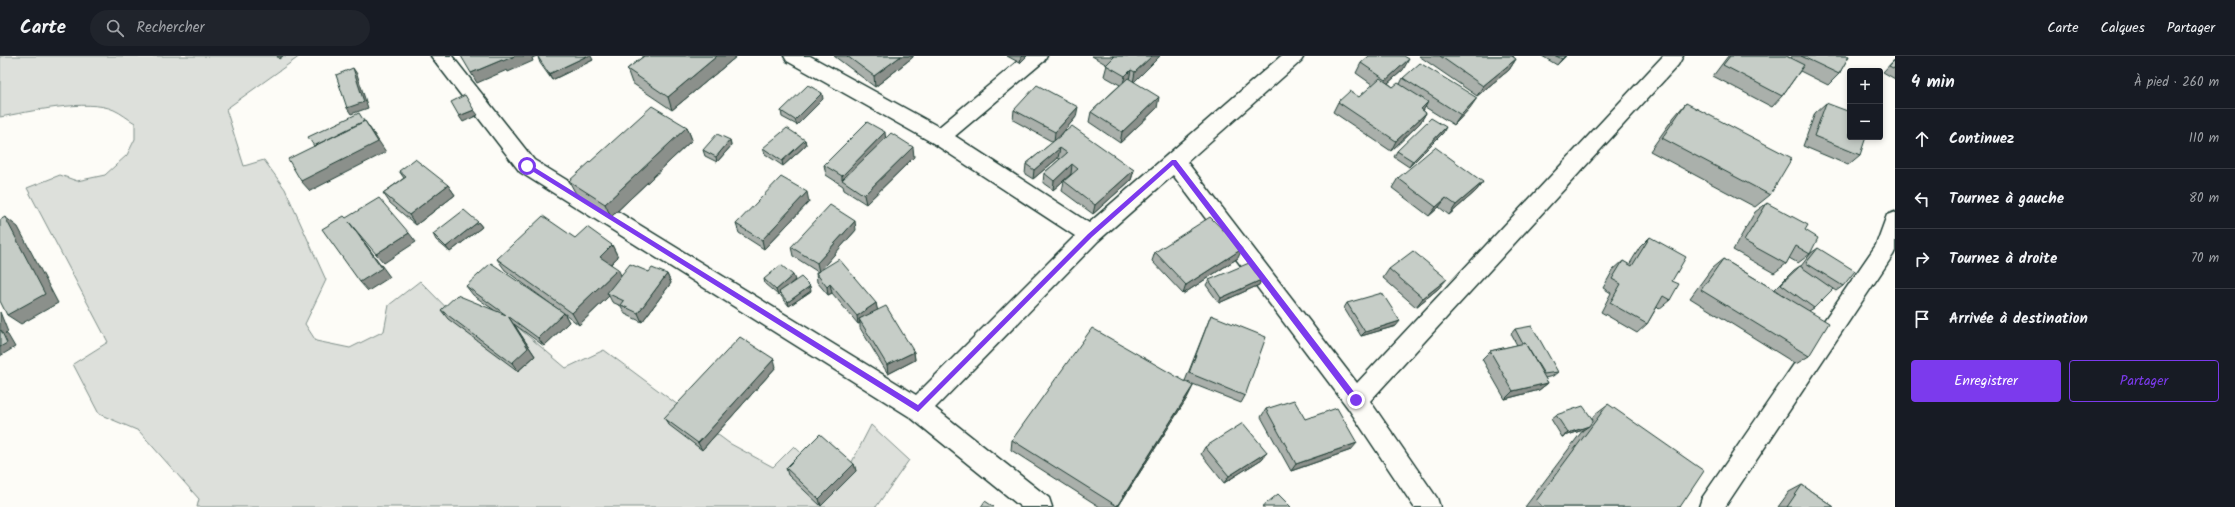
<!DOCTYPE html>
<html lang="fr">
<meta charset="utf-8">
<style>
:root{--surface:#171b24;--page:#20242c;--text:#f1f3f6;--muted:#9ea1a6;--line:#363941;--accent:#7c3aed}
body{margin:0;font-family:Kalam,sans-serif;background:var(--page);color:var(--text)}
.controls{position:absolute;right:12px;top:12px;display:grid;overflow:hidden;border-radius:4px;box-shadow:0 2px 6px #0003}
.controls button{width:36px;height:36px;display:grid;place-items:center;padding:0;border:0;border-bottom:1px solid var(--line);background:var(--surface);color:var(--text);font:20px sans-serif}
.stop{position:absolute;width:12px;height:12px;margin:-9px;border:3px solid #7c3aed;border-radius:50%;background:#fff}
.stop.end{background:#7c3aed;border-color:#fff;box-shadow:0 1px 4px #0008}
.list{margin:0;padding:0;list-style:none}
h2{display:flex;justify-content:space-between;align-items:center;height:52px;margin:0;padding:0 16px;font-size:17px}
h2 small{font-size:13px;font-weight:400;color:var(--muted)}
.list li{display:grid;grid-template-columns:26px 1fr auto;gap:12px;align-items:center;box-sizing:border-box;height:60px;padding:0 16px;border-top:1px solid var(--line)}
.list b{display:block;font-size:15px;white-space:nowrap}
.list em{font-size:13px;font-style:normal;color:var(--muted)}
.actions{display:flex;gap:8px;padding:12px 16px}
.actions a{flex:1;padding:9px 0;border:1px solid var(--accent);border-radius:4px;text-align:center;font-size:14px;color:var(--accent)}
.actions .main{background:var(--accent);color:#fff}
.icon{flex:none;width:22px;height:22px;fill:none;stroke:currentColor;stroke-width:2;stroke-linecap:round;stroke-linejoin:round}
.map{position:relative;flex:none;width:1895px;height:451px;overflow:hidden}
header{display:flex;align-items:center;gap:24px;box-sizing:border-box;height:56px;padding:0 20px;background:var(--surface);border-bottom:1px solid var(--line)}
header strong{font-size:19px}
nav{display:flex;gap:22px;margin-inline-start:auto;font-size:14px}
.search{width:280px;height:36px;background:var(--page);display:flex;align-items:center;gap:10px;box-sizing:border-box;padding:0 14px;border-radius:22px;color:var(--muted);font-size:15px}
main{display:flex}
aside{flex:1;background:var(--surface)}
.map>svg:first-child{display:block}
.green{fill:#dde0db;stroke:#7e8e88}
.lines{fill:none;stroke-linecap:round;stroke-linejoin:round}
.street-casing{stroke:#1f3d34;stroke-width:3}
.street{fill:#fdfcf7;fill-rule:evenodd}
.wall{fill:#aab0ab;stroke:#1f3d34}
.shaded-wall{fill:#8b908b;stroke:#1f3d34}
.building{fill:#c6cdc7;stroke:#1f3d34}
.route{fill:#7c3aed}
</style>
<header>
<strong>Carte</strong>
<div class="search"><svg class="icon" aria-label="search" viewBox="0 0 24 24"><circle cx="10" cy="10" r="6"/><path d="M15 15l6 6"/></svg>Rechercher</div>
<nav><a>Carte</a><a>Calques</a><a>Partager</a></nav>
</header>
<main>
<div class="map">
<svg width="1895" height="451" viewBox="0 0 1895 451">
<rect width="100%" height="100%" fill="#fdfcf7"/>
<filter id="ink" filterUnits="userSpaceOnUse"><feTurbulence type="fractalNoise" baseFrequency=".025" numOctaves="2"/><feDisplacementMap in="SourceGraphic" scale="8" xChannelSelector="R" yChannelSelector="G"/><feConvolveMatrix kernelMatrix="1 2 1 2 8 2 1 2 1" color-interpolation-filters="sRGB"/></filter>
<g filter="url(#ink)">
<!-- green -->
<path class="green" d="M0,0H300L226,53L244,110L264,104L285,133L326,224L305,268L316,285L350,292L384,275L389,249L420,225L484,290L514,268L566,312L604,294L729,387L773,411L794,390L838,433L871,369L909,404L876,451H197L199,443L139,375L99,358L73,308L108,286L27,132L60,119L77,125L105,119L127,99L135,83V67C128,63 121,57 114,54C88,42 28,56 0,61Z"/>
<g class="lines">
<defs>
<path id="street" d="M431,0H452L534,104L916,339L1075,180L933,87L787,5L784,0H810L939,71L1024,0H1047L1044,5L955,80L1089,167L1281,0H1304L1301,5L1187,106L1357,327L1663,0H1683L1678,9L1370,345L1437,442L1440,451H1414L1348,352L1173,119L1098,185L935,352L1049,442L1052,451H1021L910,361L520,116Z
M1895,156V195L1893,199L1725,451H1699L1702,442L1876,189L1887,159Z"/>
</defs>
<!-- street casing -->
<use href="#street" class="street-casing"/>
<!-- street -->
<use href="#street" class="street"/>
</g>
<!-- wall -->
<path class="wall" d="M644,0H737L672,54L632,27L627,13Z
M834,0H913V1L875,31Z
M1007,0H1027L1020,7Z
M1092,0H1160L1134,26L1157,52L1120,87L1089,66L1091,56L1120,29L1104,20L1107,9Z
M1419,0H1514L1513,1L1516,3L1509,14L1477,40Z
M1542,0H1566L1557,9Z
M1728,0H1786L1791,2L1792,0H1849L1839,18L1828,29L1800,15L1782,40L1772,51L1713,20Z
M538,1L593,4L552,24L540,7Z
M1895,3V23L1883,16Z
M1361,7L1403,14L1388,27L1393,31L1400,28L1403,22L1470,52L1454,69L1425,51L1423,54L1426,57L1420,67L1391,95L1333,56L1338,46L1359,41L1373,29L1356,17Z
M823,43L797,69L782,61L781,55Z
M1686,47L1770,139L1755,151L1650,95L1674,61Z
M1826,47L1860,99L1848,109L1803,90L1815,57Z
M1014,54L1076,61L1059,81L1134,114L1131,124L1093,158L1062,135L1064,125L1071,119V118L1053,134L1043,127L1044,117L1060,103L1058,102L1033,123L1025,118L1026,108L1053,86L1013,64Z
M687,71L692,84L611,161L576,138L569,125Z
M1443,77L1409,111L1394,101L1397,95Z
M885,83L914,101L866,148L844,134L843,130L826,119L824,109Z
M730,84L731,90L717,106L705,100L703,94Z
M805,84L806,89L783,110L765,98L763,92Z
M399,115L448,129L455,139L416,169L390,147L383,137L404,122Z
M1398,122L1483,126L1476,135L1449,159L1439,151L1429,160L1392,132Z
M809,146L764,193L739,177L736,168Z
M1767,147L1810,198L1798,207L1789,202L1786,208L1774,217L1733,194L1755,156Z
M478,166L482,171L450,196L436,184L433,178Z
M856,174L820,214L876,247L877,254L914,296L915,304L888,318L860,272V267L858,268L832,237L828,239L817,226L816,217L818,216L793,200L791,191Z
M1650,181L1672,225L1670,244L1659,253L1657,251L1647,268L1637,277L1601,256L1611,237L1603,232L1613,214L1623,205L1629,209L1640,191Z
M575,182L612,189L618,201L611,208L621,219L649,216L667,218L671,227L642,266L625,258L621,250L612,246L609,240L579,269L564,257L569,266L544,290L514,268L535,300L518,315L448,263L441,254H494L473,239L466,230L559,254L505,214L497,203Z
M1818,192L1843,230L1836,235L1833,233L1814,252L1809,255V300L1796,308L1690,242L1712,212L1723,203L1786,241L1775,233L1794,214L1800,210H1801L1811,197Z
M1155,196L1238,202L1183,238L1152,205Z
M1389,213L1439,232L1416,251L1383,222Z
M764,223L795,224L789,229L811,235L789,250L781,240L780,237L778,239L765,228Z
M1209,224H1261L1259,229L1219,247L1206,229Z
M1347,247L1396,270L1361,280L1344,252Z
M1211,259L1245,340L1241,347L1185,325Z
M1515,273L1558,316L1553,320L1545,322L1548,327L1539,334L1505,343L1482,303L1490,295L1517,289L1511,278Z
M776,311L702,394L669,369L664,362Z
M1193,330L1187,342L1118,451H1100L1011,394L1012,384Z
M1608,348L1680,451H1525L1583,374L1562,381L1551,363L1556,359L1592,362L1595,358Z
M1266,353L1305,363L1351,394L1291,415L1261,361Z
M1205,391L1267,396L1262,403L1224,427L1201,398Z
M854,408L856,415L821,450L788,419L786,412Z
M1802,429L1834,451H1778L1789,436Z"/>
<!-- shaded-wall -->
<path class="shaded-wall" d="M277,0H283L279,3Z
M515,0H537L532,2L533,5L508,16L507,14L477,27L471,17L502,4Z
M587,0H591L593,4L552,24L549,18Z
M717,0H737L672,54L668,41Z
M901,0H913V1L875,31L874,20Z
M1022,0H1027L1020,7L1021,1Z
M1152,0H1160L1133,27L1135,16Z
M1565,0H1566L1557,9L1562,3Z
M1409,3L1403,14L1380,34L1386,24Z
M1516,3L1509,14L1477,40L1483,30Z
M353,12L357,18L368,52L351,58L347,52Z
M1131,14L1129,24L1122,31L1125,20Z
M822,37L823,43L797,69L795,64Z
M1159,41L1157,52L1120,87L1122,76Z
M1477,42L1470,52L1454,69L1461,59Z
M1428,46L1422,57L1421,53Z
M1078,51L1076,61L1054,87L1055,76Z
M474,54L478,59L463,66L459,60Z
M1426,57L1420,67L1391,95L1396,85Z
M365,65L372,75L386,96L310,135L301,125Z
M687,71L692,84L611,161L605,148Z
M1446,71L1443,77L1409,111L1413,105Z
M885,76L886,86L842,124V120Z
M730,84L731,90L717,106L716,101Z
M805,84L806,89L783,110L782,105Z
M913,91L914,101L866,148L864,139Z
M1060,92L1058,102L1033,123L1034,114Z
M1072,108L1071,118L1053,134L1054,125Z
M1134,114L1131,124L1093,158L1095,149Z
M1483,126L1476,135L1449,159L1456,149Z
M448,129L455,139L416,169L409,159Z
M807,136L809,146L764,193L762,184Z
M1446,142L1439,151L1429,160L1436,151Z
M5,161L18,171L58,247L21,268L7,259Z
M855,165L856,174L819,216L817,207Z
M349,166L357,176L390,221L368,235L360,226Z
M478,166L482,171L450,196L446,191Z
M409,177L416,186L384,207L376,198Z
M612,189L618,201L606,212L600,201Z
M1242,193L1238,202L1183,238L1186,229Z
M618,213L624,225L607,237L609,240L579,269L572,257Z
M667,218L671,227L642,266L638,257Z
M793,219L795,224L780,237L779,236L780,237L778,239L776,234Z
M1447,223L1439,232L1416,251L1423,242Z
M1261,224L1259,229L1219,247L1221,242Z
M830,228L832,237L828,239L827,231Z
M810,230L811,235L789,250L788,246Z
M876,247L878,256L859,263L860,267L858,268L857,260Z
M0,256L8,276L5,277L8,279L15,291L0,300Z
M564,257L569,266L544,290L538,282Z
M508,260L535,300L518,315L512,307Z
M1400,265L1396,270L1361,280L1365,276Z
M914,296L915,304L888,318L887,309Z
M774,303L776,311L702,394L698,387Z
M1548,327L1539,334L1505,343L1513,335Z
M1193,330L1187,342L1118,451H1117Z
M1589,370L1583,374L1562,381L1568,377Z
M1357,387L1351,394L1291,415L1296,408Z
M1267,396L1262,403L1224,427L1229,420Z
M854,408L856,415L821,450L819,443Z"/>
<!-- building -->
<path class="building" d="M461,0H515L503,5L502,4L471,17Z
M540,0H587L549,18L538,1Z
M644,0H717L668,41L627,13Z
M847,0H901L874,20Z
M1112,0H1152L1135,16L1131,14L1125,20L1106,9L1114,1Z
M1369,0H1404L1409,3L1386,24L1361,7Z
M1440,0H1512L1516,3L1483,30Z
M1556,0H1565L1562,3Z
M1730,0H1786L1804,9L1782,40L1723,9Z
M1801,0H1849L1839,18Z
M1895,4V13L1889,10Z
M1420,7L1477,42L1461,59L1403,22Z
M353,12L364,46L347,52L336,19Z
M1128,22L1159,41L1122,76L1091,56Z
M1380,22L1393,31L1398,27L1428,46L1421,53L1426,57L1396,85L1338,46L1350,35L1359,41Z
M808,29L822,37L795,64L781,55Z
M1037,29L1078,51L1055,76L1014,54Z
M465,39L474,54L459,60L451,46Z
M1686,47L1792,102L1770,139L1662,82Z
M1826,47L1850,56V81H1866L1860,99L1814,80Z
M652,50L687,71L605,148L569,125Z
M359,57L364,65L314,90L308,81Z
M1431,62L1446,71L1413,105L1397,95Z
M365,65L378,86L301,125L288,103Z
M867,66L885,76L842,120L824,109Z
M1072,70L1134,114L1095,149L1064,125L1078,113L1072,108L1054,125L1044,117L1067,97L1060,92L1034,114L1026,108Z
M787,72L805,84L782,105L763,92Z
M891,77L913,91L864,139L842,124Z
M717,78L730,84L716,101L703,94Z
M1435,91L1483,126L1456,149L1446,142L1436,151L1398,122Z
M415,103L448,129L409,159L383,137L406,121L399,115Z
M781,121L807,136L762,184L736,168Z
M379,142L409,177L376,198L349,166L382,212L360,226L322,173L344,160L346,162Z
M1767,147L1808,169L1805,174L1818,182L1810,198L1796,190L1786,208L1744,185Z
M830,149L855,165L817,207L791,191Z
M464,154L478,166L446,191L433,178Z
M543,160L575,182L587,171L612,189L600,201L618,213L572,257L497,203Z
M5,161L45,238L7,259L0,245V164Z
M1210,161L1242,193L1186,229L1155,196Z
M1650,181L1686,201L1672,225L1679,228L1670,244L1663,240L1647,268L1610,247L1621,228L1612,223L1623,205L1632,210Z
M1818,192L1855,215L1843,230L1806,207Z
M1413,195L1447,223L1423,242L1389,213Z
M839,203L876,247L857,260L830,228L827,231L816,217Z
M1723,203L1829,267L1809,300L1701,234Z
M491,207L564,257L538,282L508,260L528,292L512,307L441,254L457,239L506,259L466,230Z
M1249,207L1261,224L1221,242L1209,224Z
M630,208L649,216L652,212L667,218L638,257L621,249L624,245L607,237Z
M781,209L793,219L776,234L764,223Z
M1800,210L1833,233L1814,252L1781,228Z
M801,221L810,230L788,246L779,236Z
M1382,237L1400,265L1365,276L1347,247Z
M886,250L914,296L887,309L859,263Z
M1211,259L1266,281L1245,340L1189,317Z
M1532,270L1558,316L1544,318L1525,287L1523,288L1515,273Z
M1092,272L1193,330L1117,450L1012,384Z
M1,274L7,287L0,291V275Z
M740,281L774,303L698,387L664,362Z
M1525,287L1548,327L1513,335L1490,295Z
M1294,344L1305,363L1337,352L1357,387L1296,408L1266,353Z
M1608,348L1704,415L1680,451H1543L1536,445Z
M1583,350L1593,364L1589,370L1568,377L1556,359Z
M1243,367L1267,396L1229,420L1205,391Z
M820,378L854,408L819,443L786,412Z
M1802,429L1834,451H1787Z
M1278,438L1291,451H1262Z
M985,445L994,451H981Z"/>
</g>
<!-- route -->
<path class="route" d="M1172,104H1176L1358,341V346H1353L1173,109L1092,181L918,356L524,110L529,108L918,349L1088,178Z"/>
</svg>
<div class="controls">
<button>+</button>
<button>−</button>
</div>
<div class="stop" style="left:527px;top:110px"></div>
<div class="stop end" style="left:1356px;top:344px"></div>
</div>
<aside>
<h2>4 min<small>À pied · 260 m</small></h2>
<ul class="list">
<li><svg class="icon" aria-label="ahead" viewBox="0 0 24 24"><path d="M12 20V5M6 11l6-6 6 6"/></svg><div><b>Continuez</b></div><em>110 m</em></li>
<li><svg class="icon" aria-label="left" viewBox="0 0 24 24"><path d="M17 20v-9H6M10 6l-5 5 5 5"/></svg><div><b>Tournez à gauche</b></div><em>80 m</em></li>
<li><svg class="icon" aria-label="right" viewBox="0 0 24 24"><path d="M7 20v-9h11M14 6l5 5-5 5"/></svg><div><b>Tournez à droite</b></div><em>70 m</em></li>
<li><svg class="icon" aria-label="arrive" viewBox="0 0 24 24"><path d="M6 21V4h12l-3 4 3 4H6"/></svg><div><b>Arrivée à destination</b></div></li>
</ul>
<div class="actions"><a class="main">Enregistrer</a><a>Partager</a></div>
</aside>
</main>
